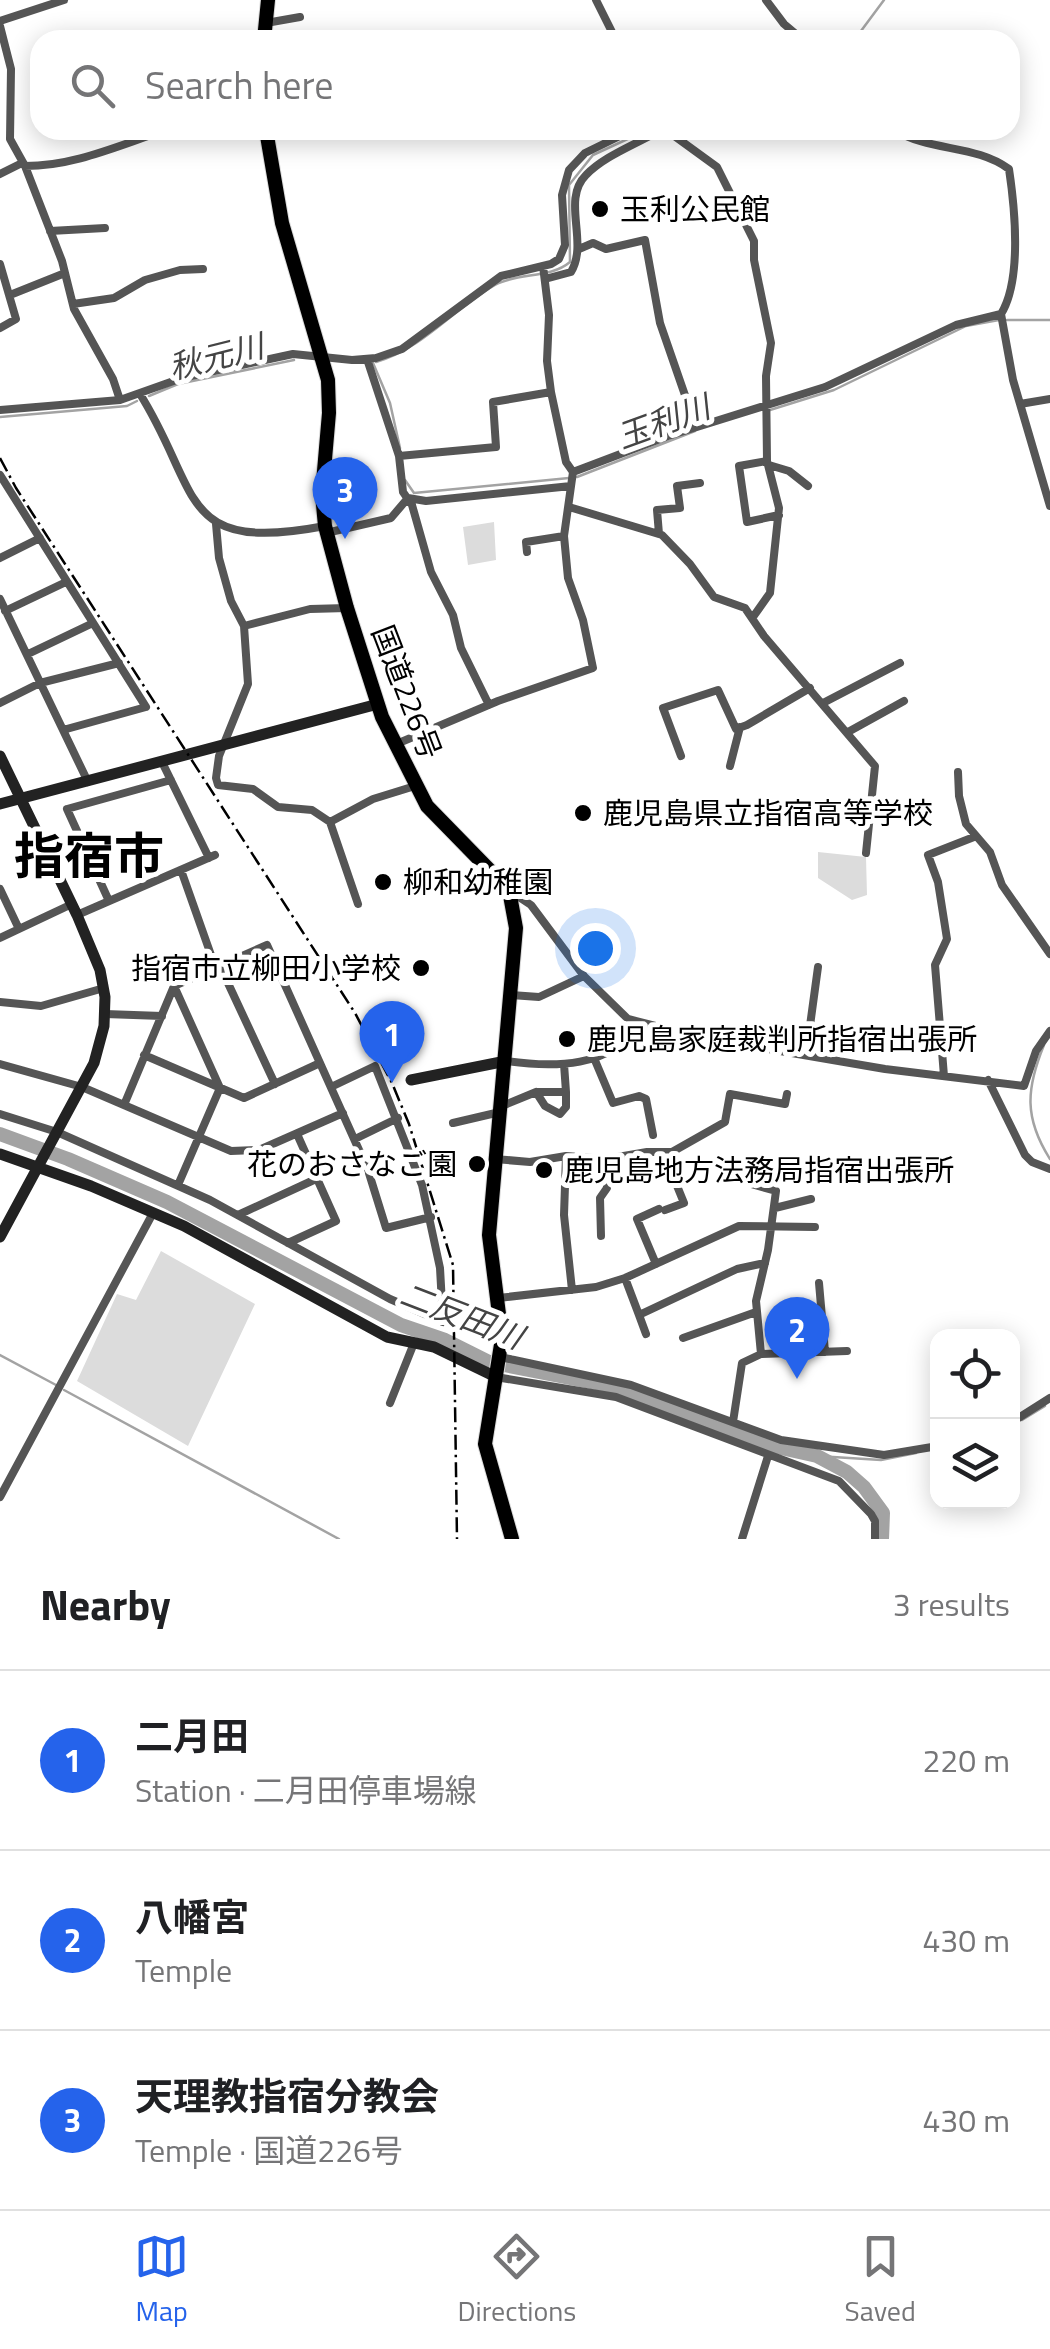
<!DOCTYPE html>
<meta charset="utf-8">
<style>
:root{--surface:#fff;--page:#f2f2f2;--text:#202124;--muted:#757577;--line:#e0e0e0;--accent:#2563eb}
body{margin:0;font-family:"Titillium Web","Noto Sans JP",sans-serif;background:var(--page);color:var(--text)}
.controls{position:absolute;right:30px;bottom:30px;display:grid;overflow:hidden;border-radius:20px;box-shadow:0 5px 25px #0003}
.controls button{width:90px;height:90px;display:grid;place-items:center;padding:0;border:0;border-bottom:2px solid var(--line);background:var(--surface);color:var(--text);font:50px sans-serif}
.you{position:absolute;left:595px;top:948px;width:35px;height:35px;margin:-25px;border:8px solid #fff;border-radius:50%;background:#1a73e8;box-shadow:0 0 0 15px #1a73e833}
.badge{display:grid;place-items:center;width:65px;height:65px;border-radius:50%;background:var(--accent);color:#fff;font-size:32px;font-weight:700}
.pin{position:absolute;translate:-50% -82px;filter:drop-shadow(0 2px 5px #0008)}
.pin::after{content:'';position:absolute;top:52px;width:35px;height:30px;background:inherit;clip-path:polygon(0 0,100% 0,50% 100%)}
.list{margin:0;padding:0;list-style:none}
h2{display:flex;justify-content:space-between;align-items:center;height:130px;margin:0;padding:0 40px;font-size:42px}
h2 small{font-size:32px;font-weight:400;color:var(--muted)}
.list li{display:grid;grid-template-columns:65px 1fr auto;gap:30px;align-items:center;box-sizing:border-box;height:180px;padding:0 40px;border-top:2px solid var(--line)}
.list b{display:block;font-size:38px;white-space:nowrap}
.list p{margin:0;font-size:32px;white-space:nowrap;color:var(--muted)}
.list em{font-size:32px;font-style:normal;color:var(--muted)}
.icon{flex:none;width:55px;height:55px;fill:none;stroke:currentColor;stroke-width:2;stroke-linecap:round;stroke-linejoin:round}
.map{position:relative;flex:none;width:1050px;height:1539px;overflow:hidden}
.search{position:absolute;background:var(--surface);box-shadow:0 5px 25px #0003;left:30px;right:30px;top:30px;height:110px;display:flex;align-items:center;gap:25px;box-sizing:border-box;padding:0 35px;border-radius:30px;color:var(--muted);font-size:38px}
.sheet{height:670px;background:var(--surface)}
nav{display:flex;justify-content:space-around;align-items:center;box-sizing:border-box;height:140px;border-top:2px solid var(--line);background:var(--surface);font-size:28px;color:var(--muted)}
nav a{display:grid;justify-items:center;gap:5px}
nav .on{color:var(--accent)}
.map>svg:first-child{display:block}
.green{fill:#dcdcdc}
.lines{fill:none;stroke-linecap:round;stroke-linejoin:round}
.stream{stroke:#a3a3a3;stroke-width:2.5}
.river{stroke:#a3a3a3;stroke-width:14}
.highway-casing{stroke:#dbdbdb;stroke-width:16}
.street{stroke:#555;stroke-width:8}
.secondary{stroke:#222;stroke-width:11}
.highway{stroke:#000;stroke-width:14}
.rail{stroke:#000;stroke-width:2.5;stroke-dasharray:15 5 2.5 5;stroke-linecap:butt}
.poi-dot{fill:#000;stroke:#fff;stroke-width:4}
.labels{text-anchor:middle;dominant-baseline:central;stroke-width:10;stroke-linejoin:round;paint-order:stroke}
.poi-label{font-size:30px;fill:#000;stroke:#fff;text-anchor:start}
.street-label{font-size:30px;fill:#000;stroke:#fff}
.water-label{font-size:32px;font-style:italic;fill:#444;stroke:#fff}
.town-label{font-size:50px;font-weight:bold;fill:#000;stroke:#fff}
</style>
<div class="map">
<svg width="1050" height="1539" viewBox="0 0 1050 1539">
<rect width="100%" height="100%" fill="#fff"/>
<!-- green -->
<path class="green" d="M494,522L496,560L468,565L463,527Z
M818,852L866,857L867,895L852,900L818,878Z
M161,1251L255,1304L188,1446L77,1381L117,1294L136,1300Z"/>
<g class="lines">
<!-- stream -->
<path class="stream" d="M858,35L884,0
M1007,320H1050
M376,362C424,348 453,309 495,285C519,272 550,279 570,262L569,185L593,155L647,130
M373,363L390,403L400,448
M149,396L178,384L294,360
M770,410L834,390L966,326L999,320
M0,417L127,406L137,401
M577,477L695,431
M405,480L414,493L569,478
M1044,1045C1026,1089 1024,1118 1050,1159
M0,1355L56,1385
M64,1390L339,1539
M1022,1420L1045,1406
M817,1456L881,1460L916,1453"/>
<!-- river -->
<path class="river" d="M0,1134L68,1159L167,1202L401,1325L445,1340L489,1362L621,1388L772,1446L817,1456L847,1472L864,1487L883,1513L882,1539"/>
<defs>
<path id="highway" d="M264,40L268,0
M266,130L282,223L328,380L329,413L322,494L325,526L347,608L382,717L427,806L509,890L516,928L489,1235L502,1338L485,1444L512,1539"/>
</defs>
<!-- highway casing -->
<use href="#highway" class="highway-casing"/>
<!-- street -->
<path class="street" d="M596,0L616,40
M766,0L784,24L803,40
M0,21L64,0
M266,23L300,17
M0,26L11,69L10,139L25,166L62,261L74,309L113,379L120,400
M341,40H343
M850,40L855,35
M652,130L653,134L673,135L717,167L754,241V260L771,343L766,376L767,461L779,508L770,593L753,617
M25,166C75,166 119,145 166,130
M0,174L22,163
M50,231L105,228
M579,249L593,243L606,249L645,240L660,323L696,427
M0,264L16,319L0,328
M545,279L571,272C589,242 561,200 586,175C603,157 632,146 653,134
M10,295L65,273
M73,304L114,298L145,280L180,270L203,269
M1001,314L1013,380L1050,506
M367,359L399,456L403,492L412,505L431,572L453,615L461,648L489,705
M140,394C202,493 177,554 325,526
M1020,404L1050,399
M0,410L120,400L182,378L293,354L352,360L376,358L402,349L501,276L551,264L559,259L565,245L562,195L569,170L585,153L632,130
M399,456L496,447L493,402L551,392
M767,461L739,466L747,522L779,515
M769,465L789,471L808,486
M573,472L668,436L825,387L956,325L1001,314C1022,280 1015,209 1009,169C975,144 930,152 895,130
M0,475L146,707L63,730
M408,498L426,501L571,486
M569,507L662,535L690,564L714,597L745,608L764,636L875,766L866,853
M216,524L219,558L231,601L244,626L248,684L219,756L216,778L218,785L253,789L278,807L312,810L330,822L358,904
M326,533L391,518L408,498
M659,534L657,510L680,508L677,486L700,483
M527,552L526,542L564,536
M0,558L40,538
M0,599L88,782
M5,611L66,582
M244,626L310,609L347,608
M28,654L93,623
M0,703L40,683L119,663
M823,703L900,663
M848,732L904,701
M394,745L498,701L593,668L583,620L568,578L564,536L573,472L566,462L551,392L547,361L549,315L543,266
M681,756L663,708L718,690L736,729L747,725L810,688
M162,762L209,858
M730,766L740,727
M958,772L959,796L966,824L990,852L1002,885L1050,954
M330,822L373,799L415,786
M181,870L211,955
M0,889L19,929
M510,891L531,905L584,976L628,1019L703,1038L885,1069L1024,1086L1036,1051L1050,1031
M109,901L67,809L171,780
M77,915L215,855
M0,938L72,904
M220,966L275,1084
M174,986L220,1088L178,1185
M511,995L539,997L584,976
M0,1002L41,1006L104,988
M105,1014L162,1016
M144,1055L244,1098L320,1063
M806,1055L818,967
M594,1058L613,1103L639,1096L646,1099L653,1135
M506,1061C554,1068 610,1068 641,1024
M0,1064L82,1087L231,1151L259,1150L343,1113
M944,1076L935,965L947,939L938,882L928,855L974,837
M988,1080L1025,1155L1032,1162L1050,1169
M536,1092L545,1106L560,1114L566,1107V1092
M124,1105L174,986L267,945L368,1170L386,1228L431,1217
M502,1106L536,1092H566L564,1064
M0,1114L57,1132L210,1200L390,1299L443,1322L440,1268L422,1185L375,1066L331,1087
M453,1123L500,1112
M355,1139L398,1118
M566,1156L564,1215L572,1290
M495,1159L530,1162L566,1156L606,1159L647,1152H672L725,1122L730,1094L785,1104L787,1094
M775,1208L811,1199
M665,1210L684,1203L671,1171L672,1152
M238,1215L316,1179
M601,1236L600,1198L607,1188L606,1159
M288,1243L336,1221L297,1134
M656,1264L637,1219L659,1209
M625,1278L639,1315L737,1269L765,1263
M819,1283L825,1352
M498,1298L596,1287L625,1278L739,1226L815,1227
M639,1315L646,1334
M683,1338L756,1312
M761,1354L847,1351
M500,1357L631,1385L781,1440L884,1455L938,1446
M496,1377L616,1397L839,1481L871,1514L875,1521V1539
M390,1403L414,1343
M733,1422L742,1363L761,1354L756,1301L768,1250L776,1191L737,1180
M1012,1422L1050,1398
M0,1497L153,1213
M742,1539L768,1456"/>
<!-- secondary -->
<path class="secondary" d="M0,756L77,915L100,970L105,997L104,1026L94,1063L0,1237
M0,804L378,704
M411,1080L506,1061
M0,1154L91,1186L184,1226L387,1337L434,1347L496,1377"/>
<!-- highway -->
<use href="#highway" class="highway"/>
<!-- rail -->
<path class="rail" d="M0,458L16,488L355,1013L392,1083L409,1124L453,1265L457,1539"/>
</g>
<!-- markers -->
<g class="poi-dot">
<circle cx="600" cy="209" r="10"/>
<circle cx="583" cy="813" r="10"/>
<circle cx="383" cy="882" r="10"/>
<circle cx="421" cy="968" r="10"/>
<circle cx="567" cy="1039" r="10"/>
<circle cx="477" cy="1164" r="10"/>
<circle cx="544" cy="1170" r="10"/>
</g>
<g class="labels">
<!-- poi labels -->
<g class="poi-label">
<text x="620" y="209">玉利公民館</text>
<text x="603" y="813">鹿児島県立指宿高等学校</text>
<text x="403" y="882">柳和幼稚園</text>
<text x="401" y="968" text-anchor="end">指宿市立柳田小学校</text>
<text x="587" y="1039">鹿児島家庭裁判所指宿出張所</text>
<text x="457" y="1164" text-anchor="end">花のおさなご園</text>
<text x="564" y="1170">鹿児島地方法務局指宿出張所</text>
</g>
<!-- street labels -->
<g class="street-label">
<text transform="translate(407 692) rotate(69)">国道226号</text>
</g>
<!-- water labels -->
<g class="water-label">
<text transform="translate(216 356) rotate(-14)">秋元川</text>
<text transform="translate(663 421) rotate(-20)">玉利川</text>
<text transform="translate(462 1315) rotate(21)">二反田川</text>
</g>
<!-- town labels -->
<g class="town-label">
<text x="89" y="855">指宿市</text>
</g>
</g>
</svg>
<div class="controls">
<button><svg class="icon" aria-label="locate" viewBox="0 0 24 24"><circle cx="12" cy="12" r="6"/><path d="M12 2v4M12 18v4M2 12h4M18 12h4"/></svg></button>
<button><svg class="icon" aria-label="layers" viewBox="0 0 24 24"><path d="M12 4l9 5-9 5-9-5zM3 14l9 5 9-5"/></svg></button>
</div>
<div class="you"></div>
<div class="pin badge" style="left:392px;top:1083px">1</div>
<div class="pin badge" style="left:797px;top:1379px">2</div>
<div class="pin badge" style="left:345px;top:539px">3</div>
<div class="search"><svg class="icon" aria-label="search" viewBox="0 0 24 24"><circle cx="10" cy="10" r="6"/><path d="M15 15l6 6"/></svg>Search here</div>
</div>
<section class="sheet">
<h2>Nearby<small>3 results</small></h2>
<ul class="list">
<li><span class="badge">1</span><div><b>二月田</b><p>Station · 二月田停車場線</p></div><em>220 m</em></li>
<li><span class="badge">2</span><div><b>八幡宮</b><p>Temple</p></div><em>430 m</em></li>
<li><span class="badge">3</span><div><b>天理教指宿分教会</b><p>Temple · 国道226号</p></div><em>430 m</em></li>
</ul>
</section>
<nav>
<a class="on"><svg class="icon" aria-label="map" viewBox="0 0 24 24"><path d="M3 6l6-2 6 2 6-2v14l-6 2-6-2-6 2zM9 4v14M15 6v14"/></svg>Map</a>
<a><svg class="icon" aria-label="directions" viewBox="0 0 24 24"><path d="M12 3l9 9-9 9-9-9zM9 14v-3h6M13 9l2 2-2 2"/></svg>Directions</a>
<a><svg class="icon" aria-label="saved" viewBox="0 0 24 24"><path d="M7 4h10v16l-5-4-5 4z"/></svg>Saved</a>
</nav>
